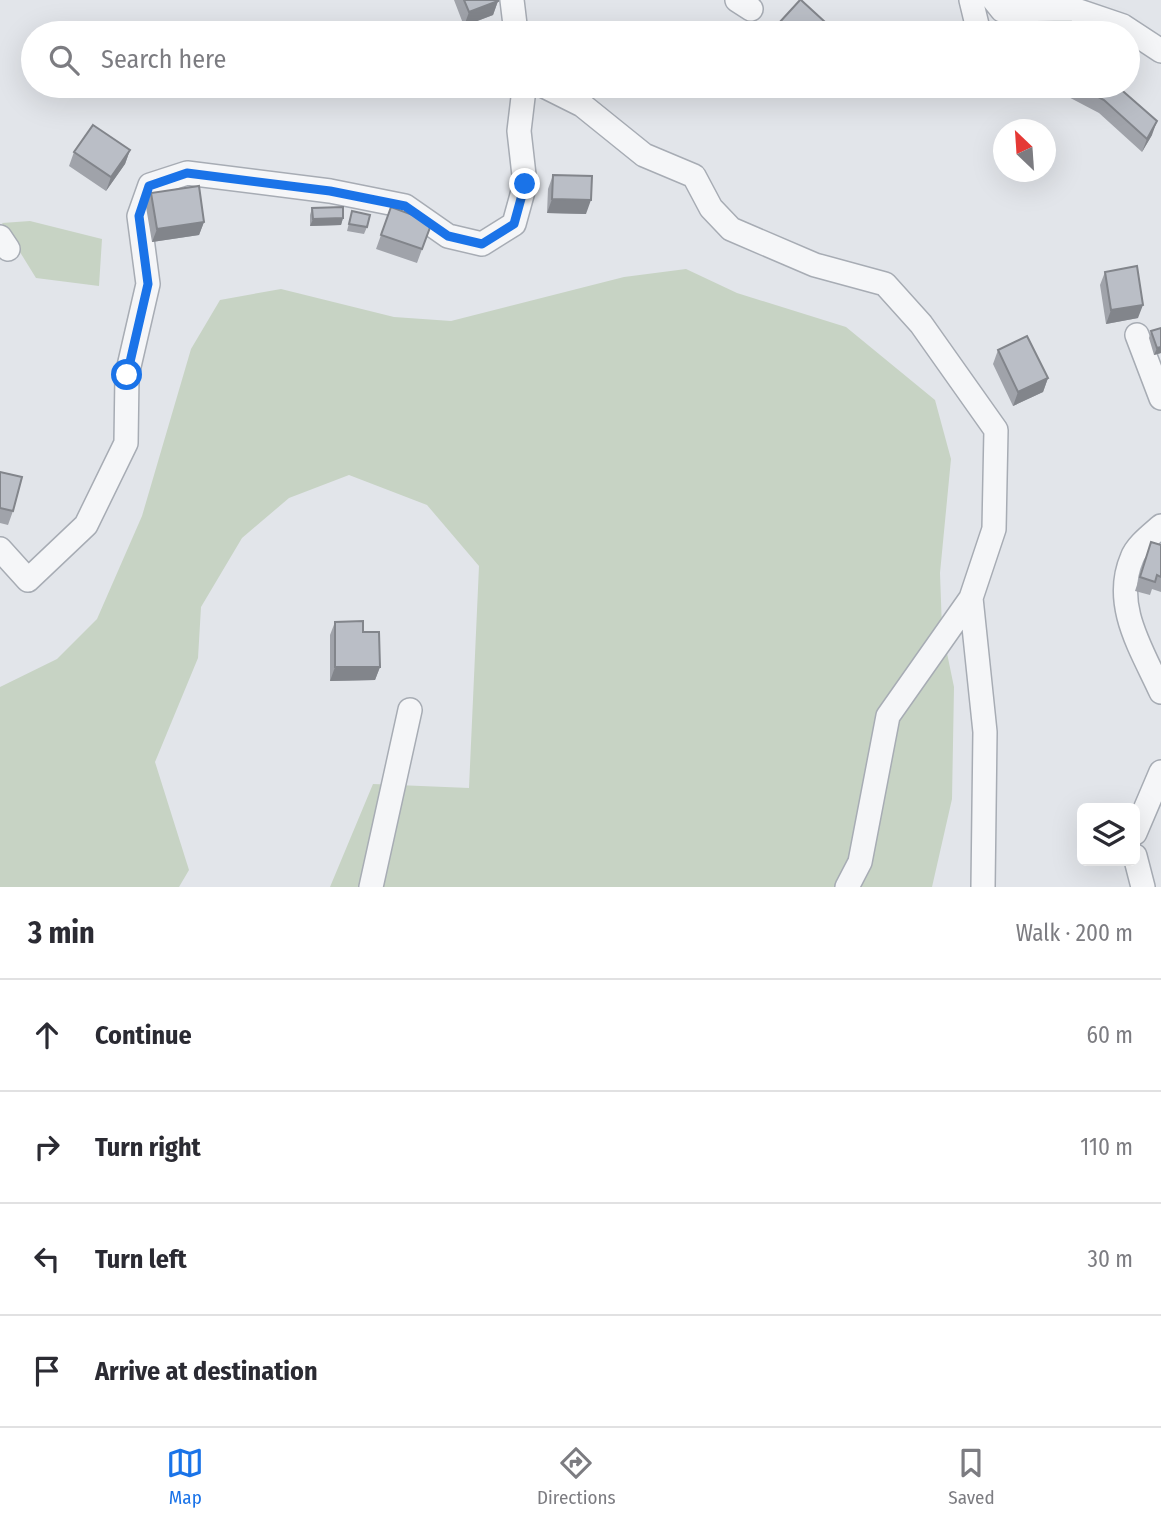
<!DOCTYPE html>
<meta charset="utf-8">
<style>
:root{--surface:#fff;--page:#f2f2f3;--text:#2b2b33;--muted:#7c7c81;--line:#e1e1e2;--accent:#1a73e8}
body{margin:0;font-family:"Fira Sans Condensed",sans-serif;background:var(--page);color:var(--text)}
.controls{position:absolute;right:21px;bottom:21px;display:grid;overflow:hidden;border-radius:10px;box-shadow:0 7px 28px #0002}
.controls button{width:63px;height:63px;display:grid;place-items:center;padding:0;border:0;border-bottom:2px solid var(--line);background:var(--surface);color:var(--text);font:35px sans-serif}
.compass{position:absolute;left:993px;top:119px;width:63px;height:63px;border-radius:50%;background:var(--surface);box-shadow:0 7px 28px #0002;rotate:335deg}
.stop{position:absolute;width:21px;height:21px;margin:-16px;border:5px solid #1a73e8;border-radius:50%;background:#fff}
.stop.end{background:#1a73e8;border-color:#fff;box-shadow:0 2px 7px #0008}
.list{margin:0;padding:0;list-style:none}
h2{display:flex;justify-content:space-between;align-items:center;height:91px;margin:0;padding:0 28px;font-size:30px}
h2 small{font-size:23px;font-weight:400;color:var(--muted)}
.list li{display:grid;grid-template-columns:46px 1fr auto;gap:21px;align-items:center;box-sizing:border-box;height:112px;padding:0 28px;border-top:2px solid var(--line)}
.list b{display:block;font-size:26px;white-space:nowrap}
.list em{font-size:23px;font-style:normal;color:var(--muted)}
.icon{flex:none;width:38px;height:38px;fill:none;stroke:currentColor;stroke-width:2;stroke-linecap:round;stroke-linejoin:round}
.map{position:relative;flex:none;width:1161px;height:887px;overflow:hidden}
.search{position:absolute;background:var(--surface);box-shadow:0 7px 28px #0002;left:21px;right:21px;top:21px;height:77px;display:flex;align-items:center;gap:18px;box-sizing:border-box;padding:0 24px;border-radius:38px;color:var(--muted);font-size:26px}
.sheet{height:539px;background:var(--surface)}
nav{display:flex;justify-content:space-around;align-items:center;box-sizing:border-box;height:98px;border-top:2px solid var(--line);background:var(--surface);font-size:19px;color:var(--muted)}
nav a{display:grid;justify-items:center;gap:4px}
nav .on{color:var(--accent)}
.map>svg:first-child{display:block}
.green{fill:#c7d3c4}
.lines{fill:none;stroke-linecap:round;stroke-linejoin:round}
.minor-casing{stroke:#a7acb4;stroke-width:26}
.minor{stroke:#f5f6f8;stroke-width:23}
.wall{fill:#a0a3aa}
.shaded-wall{fill:#82858b}
.building{fill:#babec6;stroke:#82858b;stroke-width:2}
.route{stroke:#1a73e8;stroke-width:9}
</style>
<div class="map">
<svg width="1161" height="887" viewBox="0 0 1161 887">
<rect width="100%" height="100%" fill="#e2e5ea"/>
<!-- green -->
<path class="green" d="M30,221L102,239L99,286L36,278L2,223Z
M686,269L737,293L846,327L935,400L951,459L940,573L942,629L954,687L952,799L932,887H330L373,784L469,788L479,566L427,505L349,475L289,498L242,538L201,607L198,658L155,762L189,870L179,887H0V687L57,659L97,619L142,516L191,349L220,300L281,289L394,317L451,321L624,277Z"/>
<g class="lines">
<defs>
<path id="minor" d="M512,0L516,33
M737,0L751,9
M971,0L979,33
M994,0L1002,10L1073,9L1123,26L1161,51
M544,86L582,105L644,155L694,176L711,208L731,229L815,265L885,284L921,324L996,430L994,529L971,598L985,732L983,887
M0,237L8,249
M1137,335L1161,398
M1161,526C1152,534 1136,546 1132,558C1112,605 1142,650 1161,692
M0,549L28,580L86,525L126,443L127,375L148,284L139,216L150,185L187,173L330,191L405,206L448,236L482,244L514,224L525,184L519,131L524,89L530,86
M1135,833L1161,772
M1135,856L1143,887
M371,887L410,710
M847,887L860,862L888,716L971,598"/>
</defs>
<!-- minor casing -->
<use href="#minor" class="minor-casing"/>
<!-- minor -->
<use href="#minor" class="minor"/>
</g>
<!-- wall -->
<path class="wall" d="M454,0H498V1L493,15L464,26Z
M779,23L837,33H775Z
M1061,86H1117L1152,135L1142,152L1099,113L1059,92Z
M130,150L125,164L106,191L69,166L74,152Z
M553,175L586,214L547,213L548,189Z
M151,193L204,222L199,235L152,242L146,207Z
M391,207L432,222L417,263L376,249Z
M312,208L343,218L341,225L310,226V215Z
M352,211L367,227L364,234L347,231Z
M1105,272L1138,318L1106,324L1100,285Z
M1161,328V353L1154,355L1149,338L1151,331Z
M998,350L1048,378L1043,392L1013,406L993,364Z
M0,472L13,511L8,525L0,523Z
M1151,542L1161,545V592L1152,589L1150,595L1135,591Z
M335,622L363,632L380,667L375,680L330,681V635Z"/>
<!-- shaded-wall -->
<path class="shaded-wall" d="M498,1L493,15L464,26L469,12Z
M1157,121L1152,135L1142,152L1147,139Z
M130,150L125,164L106,191L111,177Z
M552,199L591,200L586,214L547,213Z
M343,218L341,225L310,226L313,219Z
M204,222L199,235L152,242L157,229Z
M1143,305L1138,318L1106,324L1111,310Z
M1161,347V353L1154,355L1157,348Z
M1048,378L1043,392L1013,406L1018,392Z
M335,667H380L375,680L330,681Z"/>
<!-- building -->
<path class="building" d="M464,0H498V1L469,12Z
M800,0H801L837,33H791L779,23Z
M1078,86H1117L1157,121L1147,139L1104,100Z
M93,125L130,150L111,177L74,152Z
M553,175L592,176L591,200L552,199Z
M199,186L204,222L157,229L151,193Z
M343,207V218L313,219L312,208Z
M391,207L432,222L422,249L381,235Z
M352,211L370,215L367,227L349,224Z
M1137,266L1143,305L1111,310L1105,272Z
M1161,328V347L1157,348L1151,331Z
M1027,336L1048,378L1018,392L998,350Z
M0,472L22,477L13,511L0,508Z
M1151,542L1161,545V577L1157,575L1155,582L1140,577Z
M363,621V632H379L380,667H335V622Z"/>
<g class="lines">
<!-- route -->
<path class="route" d="M127,375L148,284L139,216L149,186L187,173L330,191L405,206L448,236L482,244L514,224L525,184"/>
</g>
</svg>
<div class="controls">
<button><svg class="icon" aria-label="layers" viewBox="0 0 24 24"><path d="M12 4l9 5-9 5-9-5zM3 14l9 5 9-5"/></svg></button>
</div>
<svg class="compass" viewBox="-18 -18 36 36"><path d="M0-13l5 13h-10z" fill="#e53935"/><path d="M0 13l5-13h-10z" fill="#7c7c81"/></svg>
<div class="stop" style="left:127px;top:375px"></div>
<div class="stop end" style="left:525px;top:184px"></div>
<div class="search"><svg class="icon" aria-label="search" viewBox="0 0 24 24"><circle cx="10" cy="10" r="6"/><path d="M15 15l6 6"/></svg>Search here</div>
</div>
<section class="sheet">
<h2>3 min<small>Walk · 200 m</small></h2>
<ul class="list">
<li><svg class="icon" aria-label="ahead" viewBox="0 0 24 24"><path d="M12 20V5M6 11l6-6 6 6"/></svg><div><b>Continue</b></div><em>60 m</em></li>
<li><svg class="icon" aria-label="right" viewBox="0 0 24 24"><path d="M7 20v-9h11M14 6l5 5-5 5"/></svg><div><b>Turn right</b></div><em>110 m</em></li>
<li><svg class="icon" aria-label="left" viewBox="0 0 24 24"><path d="M17 20v-9H6M10 6l-5 5 5 5"/></svg><div><b>Turn left</b></div><em>30 m</em></li>
<li><svg class="icon" aria-label="arrive" viewBox="0 0 24 24"><path d="M6 21V4h12l-3 4 3 4H6"/></svg><div><b>Arrive at destination</b></div></li>
</ul>
</section>
<nav>
<a class="on"><svg class="icon" aria-label="map" viewBox="0 0 24 24"><path d="M3 6l6-2 6 2 6-2v14l-6 2-6-2-6 2zM9 4v14M15 6v14"/></svg>Map</a>
<a><svg class="icon" aria-label="directions" viewBox="0 0 24 24"><path d="M12 3l9 9-9 9-9-9zM9 14v-3h6M13 9l2 2-2 2"/></svg>Directions</a>
<a><svg class="icon" aria-label="saved" viewBox="0 0 24 24"><path d="M7 4h10v16l-5-4-5 4z"/></svg>Saved</a>
</nav>
